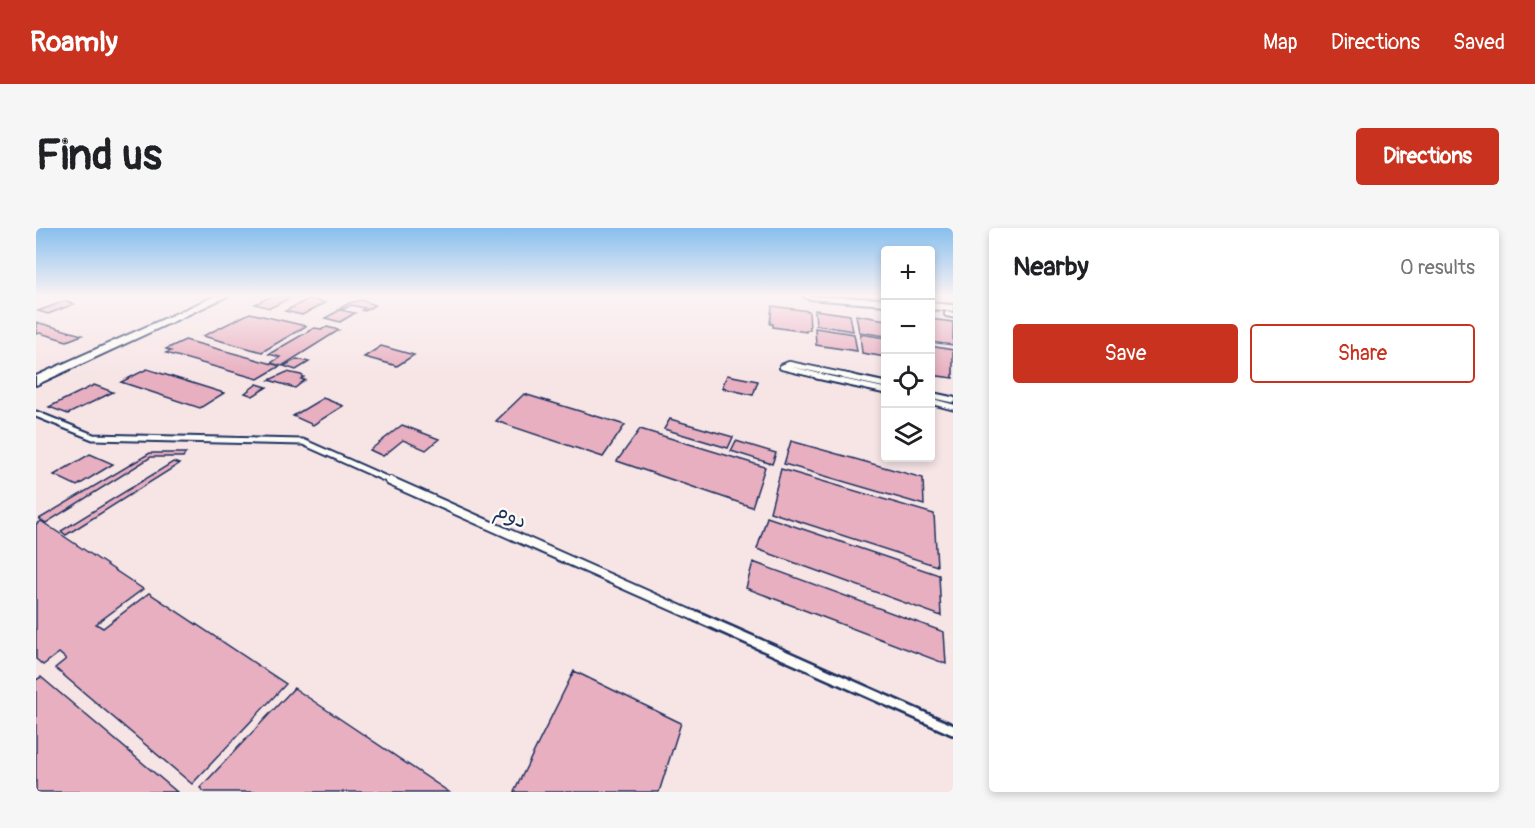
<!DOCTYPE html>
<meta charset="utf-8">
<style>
:root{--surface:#fff;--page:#f6f6f6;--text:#202124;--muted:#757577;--line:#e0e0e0;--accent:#c8321e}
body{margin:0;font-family:Pangolin,"Playpen Sans Arabic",sans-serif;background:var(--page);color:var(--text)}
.controls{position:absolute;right:18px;top:18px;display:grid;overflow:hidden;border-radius:6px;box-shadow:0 3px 9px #0003}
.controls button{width:54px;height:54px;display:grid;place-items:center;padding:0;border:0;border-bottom:2px solid var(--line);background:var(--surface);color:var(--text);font:30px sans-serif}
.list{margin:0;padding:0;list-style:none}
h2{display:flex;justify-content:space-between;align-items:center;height:78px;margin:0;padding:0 24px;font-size:26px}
h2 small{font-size:20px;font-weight:400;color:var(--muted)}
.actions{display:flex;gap:12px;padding:18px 24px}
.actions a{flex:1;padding:14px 0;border:2px solid var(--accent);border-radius:6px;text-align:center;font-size:21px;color:var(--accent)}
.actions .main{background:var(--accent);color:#fff}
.icon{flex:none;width:33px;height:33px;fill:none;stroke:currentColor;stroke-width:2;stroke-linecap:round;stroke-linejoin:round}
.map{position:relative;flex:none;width:917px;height:564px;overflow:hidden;border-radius:6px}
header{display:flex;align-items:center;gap:36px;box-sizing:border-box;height:84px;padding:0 30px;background:var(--accent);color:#fff}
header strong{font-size:28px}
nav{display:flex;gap:33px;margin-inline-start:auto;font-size:21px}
.intro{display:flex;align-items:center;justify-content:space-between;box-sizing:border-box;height:144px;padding:0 36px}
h1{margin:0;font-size:42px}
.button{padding:15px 27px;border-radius:6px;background:var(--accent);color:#fff;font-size:21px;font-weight:700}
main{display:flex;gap:36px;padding:0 36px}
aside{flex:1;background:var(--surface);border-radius:6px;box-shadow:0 3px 9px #0003}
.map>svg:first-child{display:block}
.building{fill:#e8afc0;stroke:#1b2f5e;stroke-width:1.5}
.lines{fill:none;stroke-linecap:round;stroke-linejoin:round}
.service-far3-casing{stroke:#1b2f5e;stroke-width:8}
.service-far2-casing{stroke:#1b2f5e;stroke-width:9}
.service-far1-casing{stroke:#1b2f5e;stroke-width:12}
.service-casing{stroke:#1b2f5e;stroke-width:14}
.secondary-casing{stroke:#1b2f5e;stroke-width:4}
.service-far3{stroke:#fdfcf7;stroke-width:4.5}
.service-far2{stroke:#fdfcf7;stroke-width:5}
.service-far1{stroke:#fdfcf7;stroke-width:8}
.service{stroke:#fdfcf7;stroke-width:9}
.secondary{fill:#fdfcf7;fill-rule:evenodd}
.labels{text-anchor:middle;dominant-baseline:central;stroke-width:4.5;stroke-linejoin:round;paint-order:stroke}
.street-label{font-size:20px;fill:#1b2f5e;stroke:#fdfcf7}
</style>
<header>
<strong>Roamly</strong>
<nav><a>Map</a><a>Directions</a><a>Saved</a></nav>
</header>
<div class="intro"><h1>Find us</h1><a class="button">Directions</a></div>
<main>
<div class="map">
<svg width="917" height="564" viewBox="0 0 917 564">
<rect width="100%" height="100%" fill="#f7e5e6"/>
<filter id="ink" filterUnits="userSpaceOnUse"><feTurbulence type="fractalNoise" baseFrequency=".0167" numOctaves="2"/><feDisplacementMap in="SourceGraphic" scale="12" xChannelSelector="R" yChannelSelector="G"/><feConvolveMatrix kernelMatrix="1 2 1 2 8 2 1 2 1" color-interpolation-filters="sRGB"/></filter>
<g filter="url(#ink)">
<!-- building -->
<path class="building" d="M236,68H258L234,80L219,76Z
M273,71L289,75L266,87L249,83Z
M326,72L339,77L329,83L326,82L329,80L315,77L308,81H303L313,75Z
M29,73L38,76L12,86L2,83Z
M736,78L773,83L774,102H770V104L737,99V96H734Z
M304,82L319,85L304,94L289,90Z
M779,82L814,87L817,103L780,97Z
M214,85L270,98L226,124L167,108Z
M820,87L850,92V108L823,104Z
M894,91L917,94V117L894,114Z
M0,94L46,107L31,113L4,105L0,106Z
M291,99L303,102L246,138L235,135L244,129L233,126L278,100L286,101Z
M779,100L818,106L821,123L780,117Z
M824,106L850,110V129L826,125Z
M149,112L244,138L222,151L130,125L135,123L130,121Z
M345,118L378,127L361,138L328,129Z
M894,118L917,122V150L894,147Z
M261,131L273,134L260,142L248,138Z
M111,141L188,165L164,180L85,154Z
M251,144L265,147L268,149L265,151L269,152L259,160L233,152Z
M691,147L722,153L717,167L686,160Z
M221,156L231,159L217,168L209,165Z
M58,157L77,164L32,186L13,179Z
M488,166L589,197L567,229L460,193Z
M287,170L307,178L277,197L257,188Z
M634,191L697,209L692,220L628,201Z
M366,197L403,211L390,222L367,212L347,228L334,222Z
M604,201L729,239L716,279L581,233Z
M700,213L740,225L736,236L695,223Z
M755,213L887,250L888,277L748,236Z
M114,225H150L147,229H115L10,295L3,291Z
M54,226L77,236L41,258L18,247Z
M137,234L143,236L30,307L25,303Z
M745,241L898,286L901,338L734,284Z
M731,289L903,347L905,388L721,321Z
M5,293L107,361L60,396L67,400L113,365L250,456L156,556L19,440L30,431L23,425L7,437L0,431V296Z
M717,334L908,404L910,436L710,360Z
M538,443L645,495L623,564H478Z
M5,449L141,564H0V452Z
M258,460L413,564H169L164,560Z"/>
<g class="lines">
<defs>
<path id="service-far3" d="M911,86L917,87
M788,149L746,139L753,136L815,149"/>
<path id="service-far2" d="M781,148L850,163
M808,148L850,157
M894,167L917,172
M894,173L917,179
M0,186L57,209L267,214L357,254"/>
<path id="service-far1" d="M354,253L663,390"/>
<path id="service" d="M660,388L917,502"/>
<path id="secondary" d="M179,68H192L0,157V148Z
M767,68L850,71V77L772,71Z
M894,75L917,77V83L894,81Z"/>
</defs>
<!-- service-far3 casing -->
<use href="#service-far3" class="service-far3-casing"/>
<!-- service-far2 casing -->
<use href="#service-far2" class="service-far2-casing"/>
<!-- service-far1 casing -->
<use href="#service-far1" class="service-far1-casing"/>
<!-- service casing -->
<use href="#service" class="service-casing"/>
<!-- secondary casing -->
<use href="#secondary" class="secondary-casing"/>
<!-- service-far3 -->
<use href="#service-far3" class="service-far3"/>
<!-- service-far2 -->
<use href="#service-far2" class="service-far2"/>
<!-- service-far1 -->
<use href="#service-far1" class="service-far1"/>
<!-- service -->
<use href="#service" class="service"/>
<!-- secondary -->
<use href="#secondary" class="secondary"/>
</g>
</g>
<!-- sky -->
<linearGradient id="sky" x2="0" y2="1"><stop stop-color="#88bfee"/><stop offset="0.46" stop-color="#fbf3f4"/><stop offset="1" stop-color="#fbf3f4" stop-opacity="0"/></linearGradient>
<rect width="917" height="147" fill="url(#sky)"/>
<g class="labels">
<!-- street labels -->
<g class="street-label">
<text transform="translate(475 288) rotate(24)">دوم</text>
</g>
</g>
</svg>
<div class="controls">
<button>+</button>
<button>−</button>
<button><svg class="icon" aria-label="locate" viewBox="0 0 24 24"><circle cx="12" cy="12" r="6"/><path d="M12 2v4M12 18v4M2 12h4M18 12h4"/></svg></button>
<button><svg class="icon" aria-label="layers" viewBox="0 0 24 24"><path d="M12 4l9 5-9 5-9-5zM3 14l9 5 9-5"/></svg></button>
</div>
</div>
<aside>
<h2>Nearby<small>0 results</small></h2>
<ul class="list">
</ul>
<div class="actions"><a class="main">Save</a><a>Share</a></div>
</aside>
</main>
